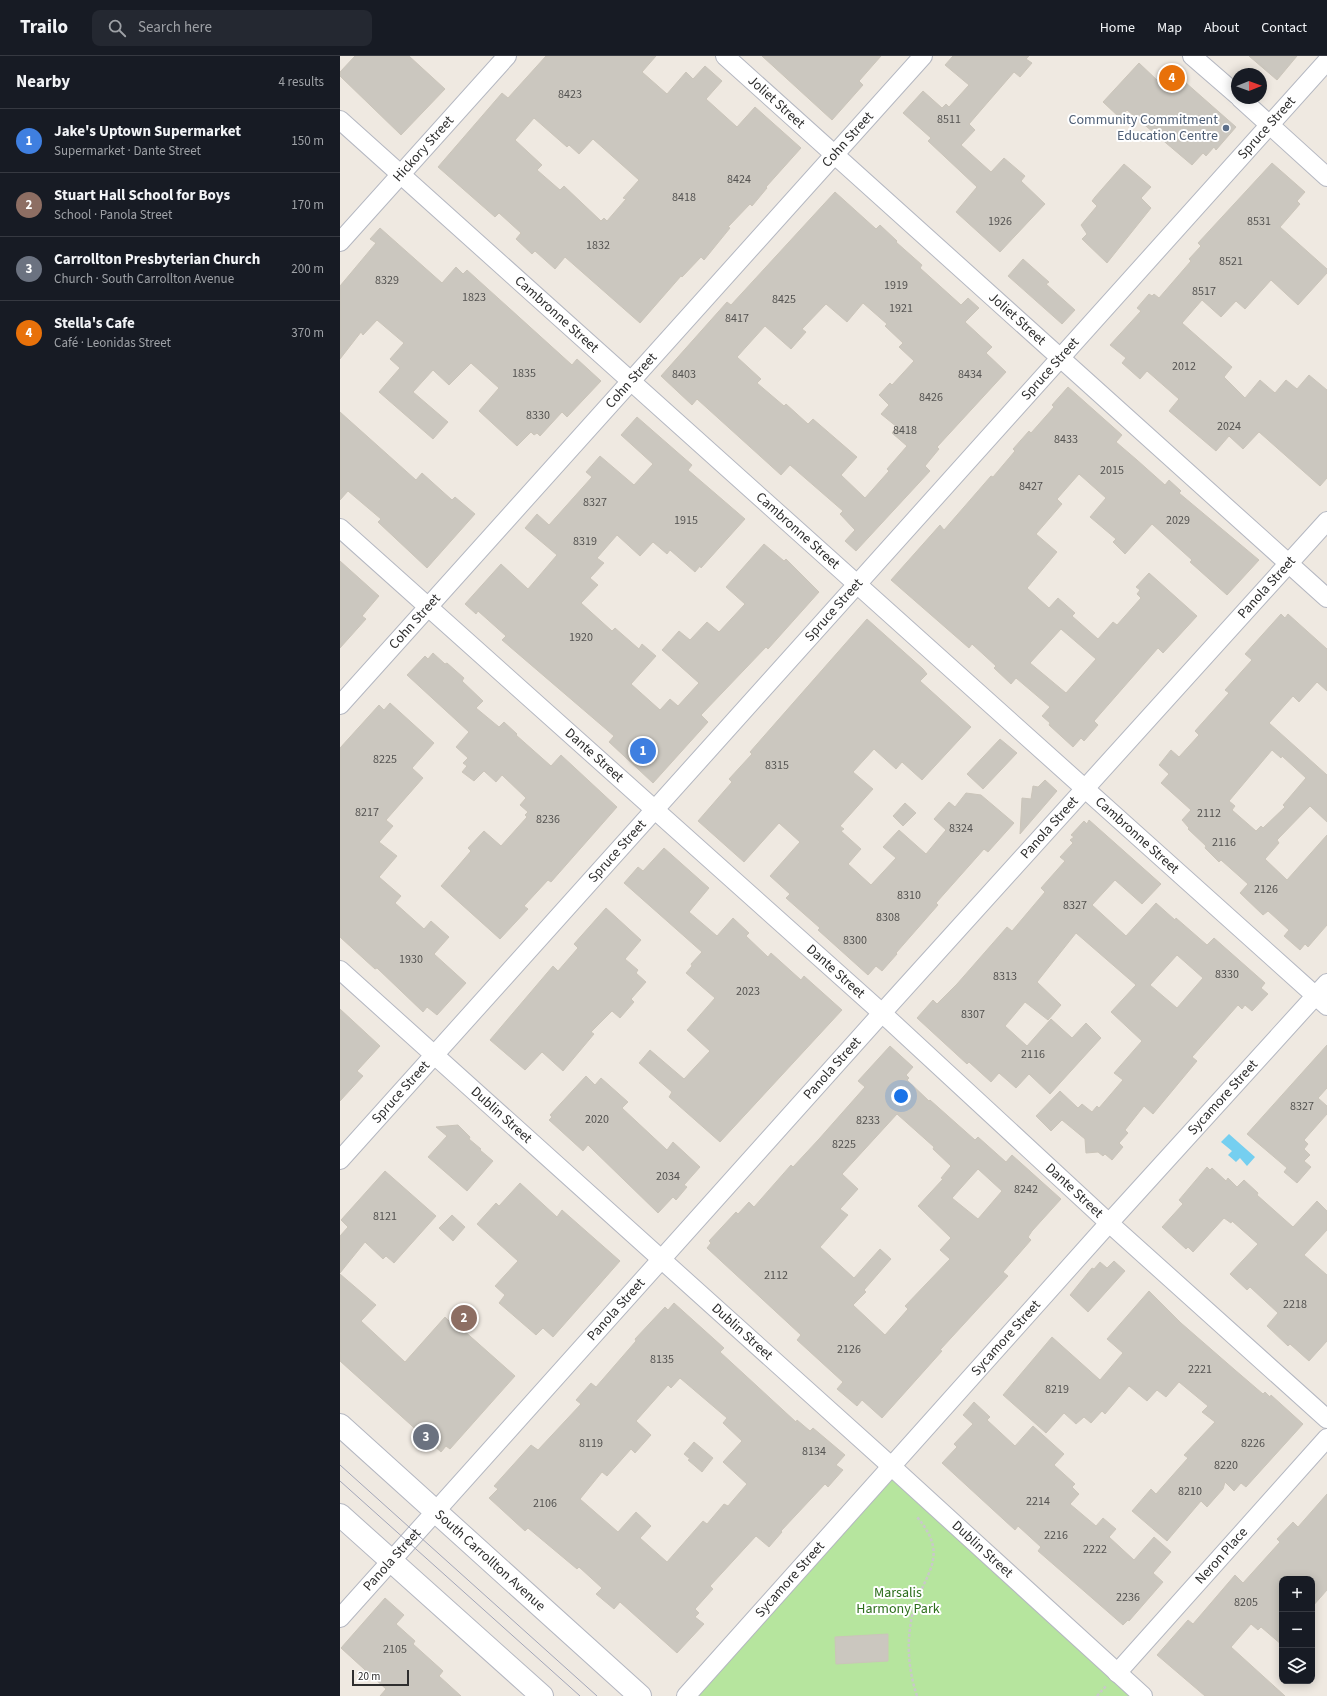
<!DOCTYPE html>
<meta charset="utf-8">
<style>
:root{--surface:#171b24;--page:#242831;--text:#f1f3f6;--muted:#9ea1a6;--line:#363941;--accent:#4264fb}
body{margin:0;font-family:"Source Sans 3",sans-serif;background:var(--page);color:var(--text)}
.controls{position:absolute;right:12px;bottom:12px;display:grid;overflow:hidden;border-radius:8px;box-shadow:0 2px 10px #0003}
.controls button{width:36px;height:36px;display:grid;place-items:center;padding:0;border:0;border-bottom:1px solid var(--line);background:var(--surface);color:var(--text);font:20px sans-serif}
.compass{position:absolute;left:891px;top:12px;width:36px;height:36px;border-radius:50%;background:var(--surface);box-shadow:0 2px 10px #0003;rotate:89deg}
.scale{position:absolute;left:12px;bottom:10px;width:57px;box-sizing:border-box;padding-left:4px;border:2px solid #2e2e2e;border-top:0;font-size:11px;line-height:14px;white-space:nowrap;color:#2e2e2e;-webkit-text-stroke:3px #fff;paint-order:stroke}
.you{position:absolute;left:561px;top:1040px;width:14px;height:14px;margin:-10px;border:3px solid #fff;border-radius:50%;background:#1a73e8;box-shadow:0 0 0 6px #1a73e833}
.badge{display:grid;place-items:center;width:26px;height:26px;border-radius:50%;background:var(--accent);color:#fff;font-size:13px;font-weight:700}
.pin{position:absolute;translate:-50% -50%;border:2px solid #fff;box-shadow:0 1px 4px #0006}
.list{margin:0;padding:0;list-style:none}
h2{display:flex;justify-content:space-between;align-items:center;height:52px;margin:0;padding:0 16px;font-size:17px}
h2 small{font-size:13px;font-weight:400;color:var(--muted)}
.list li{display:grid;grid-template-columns:26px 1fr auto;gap:12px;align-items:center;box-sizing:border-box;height:64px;padding:0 16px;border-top:1px solid var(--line)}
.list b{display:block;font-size:15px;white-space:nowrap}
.list p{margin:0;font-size:13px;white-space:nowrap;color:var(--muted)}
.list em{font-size:13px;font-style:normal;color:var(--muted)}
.icon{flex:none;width:22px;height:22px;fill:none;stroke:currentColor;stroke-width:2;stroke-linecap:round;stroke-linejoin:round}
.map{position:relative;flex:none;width:987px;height:1640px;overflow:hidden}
header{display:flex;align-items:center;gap:24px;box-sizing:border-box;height:56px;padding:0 20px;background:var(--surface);border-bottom:1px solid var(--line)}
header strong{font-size:19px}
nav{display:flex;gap:22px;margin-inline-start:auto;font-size:14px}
.search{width:280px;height:36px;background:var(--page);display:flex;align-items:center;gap:10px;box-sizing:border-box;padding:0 14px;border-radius:8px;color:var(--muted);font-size:15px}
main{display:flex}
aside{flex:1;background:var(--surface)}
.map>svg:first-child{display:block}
.green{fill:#b6e59e}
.water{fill:#75cff0}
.building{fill:#cbc7bf;stroke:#cbc5ba;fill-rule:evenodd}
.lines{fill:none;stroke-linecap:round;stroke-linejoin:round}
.minor-casing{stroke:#b4b7c1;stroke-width:20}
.secondary-casing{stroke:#b4b7c1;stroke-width:24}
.path{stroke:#c9c9c9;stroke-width:2.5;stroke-dasharray:3 2;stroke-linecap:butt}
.minor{stroke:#fff;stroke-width:18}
.secondary{stroke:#fff;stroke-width:22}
.tram{stroke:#a3a6b8;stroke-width:1}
.service-dot{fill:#5c6f8a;stroke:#fff;stroke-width:1.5}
.labels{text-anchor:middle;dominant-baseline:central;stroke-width:4;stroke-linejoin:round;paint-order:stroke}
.number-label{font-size:12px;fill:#555452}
.street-label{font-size:14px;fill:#2e2e2e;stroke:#fff}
.service-label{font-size:14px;fill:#4e5e75;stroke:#fff;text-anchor:end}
.park-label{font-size:14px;fill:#2c6e1b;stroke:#fff}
</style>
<header>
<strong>Trailo</strong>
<div class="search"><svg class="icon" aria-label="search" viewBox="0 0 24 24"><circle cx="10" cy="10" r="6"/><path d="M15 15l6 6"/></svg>Search here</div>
<nav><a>Home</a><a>Map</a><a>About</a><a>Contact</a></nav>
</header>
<main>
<aside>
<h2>Nearby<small>4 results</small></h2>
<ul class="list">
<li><span class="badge" style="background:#3f7fe0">1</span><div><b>Jake's Uptown Supermarket</b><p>Supermarket · Dante Street</p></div><em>150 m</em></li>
<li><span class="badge" style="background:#8d6e63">2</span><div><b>Stuart Hall School for Boys</b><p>School · Panola Street</p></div><em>170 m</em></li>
<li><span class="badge" style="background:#6b7280">3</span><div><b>Carrollton Presbyterian Church</b><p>Church · South Carrollton Avenue</p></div><em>200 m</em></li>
<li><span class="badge" style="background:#e8710a">4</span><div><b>Stella's Cafe</b><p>Café · Leonidas Street</p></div><em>370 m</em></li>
</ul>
</aside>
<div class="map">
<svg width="987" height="1640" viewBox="0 0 987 1640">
<rect width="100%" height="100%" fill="#efe9e1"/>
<!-- green -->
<path class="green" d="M551,1410L803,1640H346Z"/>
<!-- water -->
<path class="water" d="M889,1078L915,1101L907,1110L900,1102L896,1106L888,1099L892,1095L881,1086Z"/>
<!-- building -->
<path class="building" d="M15,0H69L105,33L61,79L0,20V16Z
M206,0H316L302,16L327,38L346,16L353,23L365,10L382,25L366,43L397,71L415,51L461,92L426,131L427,132L412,150L410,148L388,171L390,172L364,204L361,201L342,221L341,220L300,267L225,201L215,213L195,195L192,198L176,183L181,177L159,157L155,161L98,111L162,37L168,42ZM194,62L227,91L229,89L239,98L253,83L299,124L283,142L286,143L267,165L264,162L261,165L224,130L220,134L197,114L202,109L175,84Z
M422,0H541L519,25L523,29L492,64Z
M613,0H689L686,3L692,7L680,21L674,16L629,68L635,74L621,89L651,116L664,102L685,120L681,125L705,148L660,196L616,156L637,131L588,85L591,82L563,57L583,35L602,52L606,48L609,51L629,29L605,9Z
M909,0H957L937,24Z
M799,7L818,25L829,12L896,71L876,94L874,91L866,100L863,97L852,109L787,54L780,62L763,46Z
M932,107L965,136L957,145L960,148L940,171L987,213V217L958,249L931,224L905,253L896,245L881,261L862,244L842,267L892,311L884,321L905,342L920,324L935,337L946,324L957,333L969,319L987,334V422L980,430L919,376L903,393L889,380L876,395L829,355L839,343L807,315L800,323L782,307L786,302L770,289L801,255L797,252L809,238L812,240L814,238L819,242L851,205L849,203L861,190L858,187Z
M784,108L811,131L801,142L811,152L767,207L742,183L747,178L741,169L757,150L752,145L755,141Z
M495,136L536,173L540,169L557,185L556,186L582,209L580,212L621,249L628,242L639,252L625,266L652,291L646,297L666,316L597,391L599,393L585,410L590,415L516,495L505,485L515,474L500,458L503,455L450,409L441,419L357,343L352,349L321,320L387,246L391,249ZM523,247L547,268L545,270L563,287L559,291L574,305L552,329L550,327L539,339L549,349L541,358L557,371L552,377L567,390L547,413L549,415L525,442L501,419L517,401L473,363L468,368L446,348L444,350L417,327L421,323L397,301L425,270L451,293L466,276L462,273L486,248L507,266Z
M40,172L102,227L116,211L123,218L127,214L232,309L237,303L261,325L227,361L222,356L200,380L197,377L194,379L191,376L177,390L139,355L159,332L131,307L109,329L93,314L73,336L108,366L93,383L39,336L60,312L50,303L64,287L37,264L23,279L21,276L0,303V230L36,187L30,183Z
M683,203L709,226L706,228L735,254L722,268L668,220Z
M728,331L782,379L776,386L797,404L825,429L829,424L841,435L839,437L919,504L887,539L850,506L852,504L812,468L785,498L773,486L776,483L750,461L766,442L739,418L717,443L722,448L696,478L717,496L687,532L709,552L718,542L735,557L732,560L758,583L773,566L777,569L801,542L797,538L800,534L796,531L809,517L857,560L823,597L818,592L754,665L758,669L744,685L741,682L733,691L709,669L710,667L702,660L710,651L676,622L671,628L654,612L656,610L632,588L629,592L551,524L600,469L604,474L651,420L653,421L675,395L673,393L689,375L691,377L714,351L712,349ZM721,573L756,603L726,637L690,607Z
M0,356L76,424L82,417L112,444L115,441L135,458L87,512L38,466L41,463L8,435L0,444Z
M297,361L352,409L348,414L405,463L361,512L360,510L355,516L330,494L327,498L313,486L300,500L277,479L257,502L264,507L250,522L258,529L241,547L272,575L275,572L299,593L302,588L316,600L291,628L320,654L330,643L338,650L359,627L322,594L339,575L350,584L367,566L379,576L405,548L386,531L424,488L444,505L446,503L479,536L428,593L426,591L361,659L368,666L313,727L269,686L274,680L162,584L166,580L138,555L136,558L125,548L161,508L188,533L217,499L185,472L197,458L209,469L252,421L246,416L260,400L294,429L313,408L281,379Z
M0,505L39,540L22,560L26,563L0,592Z
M941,558L945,562L948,558L987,593V635L977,626L959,646L953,640L929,667L987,719V766L970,750L937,784L939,787L925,803L947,824L987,779V869L968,891L965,888L960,894L944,880L949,874L928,855L923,859L900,837L908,828L881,804L879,806L865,792L866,790L848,773L849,772L842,764L851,754L821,727L829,718L819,709L831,694L839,701L859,679L855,675L889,637L885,634L912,604L905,598ZM932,694L941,702L942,700L966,722L943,749L945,751L923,772L921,770L916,775L892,754L895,750L889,745Z
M527,563L583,613L587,618L580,625L631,671L582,724L562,706L556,713L534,693L513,716L533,733L500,770L504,773L501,775L521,793L508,808L531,829L556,802L543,791L559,774L586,798L606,774L594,763L609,746L615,751L626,737L641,739L674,767L648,796L644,793L596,847L598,849L556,897L557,898L542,915L536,910L528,919L478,874L480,872L446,842L450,838L430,820L460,786L439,767L404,806L358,765L392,726L389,723L412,698L410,696Z
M93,597L105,608L107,607L124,622L122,625L143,645L136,652L159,671L164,666L177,678L176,679L211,710L221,699L277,751L211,826L208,824L184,850L188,853L160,883L101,830L131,795L128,792L144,775L161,790L187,761L185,759L188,756L180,749L186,742L162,719L156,726L144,715L134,725L122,716L127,710L123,707L128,702L116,691L129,676L67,619L85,600L88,603Z
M50,647L94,687L72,712L83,722L46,764L53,770L39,786L57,800L39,821L61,840L55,847L84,873L91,865L109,881L94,898L126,927L97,959L87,951L83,956L37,912L35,913L0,881V692L39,649L44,654Z
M660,683L677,697L643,733L627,718Z
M705,724L717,735L680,778L682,742L691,743L693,730L698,731Z
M565,747L576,757L563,770L553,760Z
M749,764L821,828L802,848L775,824L752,849L786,880L816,847L835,864L836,862L867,889L874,882L925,927L921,932L928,938L912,955L905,949L902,953L898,949L852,1001L857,1005L813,1058L804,1050L785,1074L788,1077L779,1087L783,1091L772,1104L765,1098L763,1100L758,1096L746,1097L745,1083L722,1064L711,1075L696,1060L720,1035L738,1052L742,1048L752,1056L757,1050L759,1052L783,1024L774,1017L802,985L771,956L796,929L736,877L697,926L721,949L708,964L685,946L665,970L687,990L711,963L732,982L746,967L761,982L710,1038L689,1018L676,1032L659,1017L651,1026L629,1006L627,1008L577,962L593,944L597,948L617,928L667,871L672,875L705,836L701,832L725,805L720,801L733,787L730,784L734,781L731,779L744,765L747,768ZM837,899L863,922L837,952L810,929Z
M324,792L369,832L349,856L377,880L393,862L409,877L406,880L428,901L431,897L461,924L464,920L502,954L380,1086L329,1041L332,1036L299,1007L310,994L344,1023L370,995L347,974L375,942L346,917L352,910L351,908L362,896L284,827L298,811L303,815Z
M266,852L301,884L285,903L298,914L296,917L306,926L291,943L294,946L280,962L272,955L251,976L254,978L223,1015L202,996L185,1014L150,984L213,910L218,915L238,892L234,888Z
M0,953L40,990L17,1015L23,1020L0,1045Z
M987,989V1032L978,1042L987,1050V1058L964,1084L968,1088L964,1093L970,1099L964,1105L971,1111L957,1127L944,1116L947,1112L907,1078Z
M550,990L573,1011L566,1019L569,1022L567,1024L589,1045L590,1044L635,1084L638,1081L666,1106L672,1099L721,1143L692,1175L688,1181L691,1184L663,1216L668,1220L600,1294L602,1295L542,1362L522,1344L517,1350L497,1333L503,1326L457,1284L461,1279L367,1192L371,1187L369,1185L396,1156L398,1158L409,1146L414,1151L451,1109L453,1111L479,1083L525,1031L518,1025ZM557,1058L594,1091L593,1093L611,1110L601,1122L603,1123L578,1150L611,1182L600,1194L610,1203L565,1250L568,1253L545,1279L513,1249L526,1236L524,1234L551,1203L540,1193L514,1222L480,1191L508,1159L500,1153L518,1133L502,1118ZM638,1113L662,1135L638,1163L612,1142Z
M246,1020L255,1029L261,1022L288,1046L282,1052L327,1094L333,1086L360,1111L344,1129L347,1131L336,1144L333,1141L318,1157L248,1089L243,1095L209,1064L212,1061L210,1059Z
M118,1069L130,1081L129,1083L141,1093L140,1094L153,1105L127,1135L88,1101L107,1080L96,1071Z
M867,1111L870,1114L872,1112L886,1125L888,1122L897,1131L904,1124L918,1137L917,1139L953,1171L977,1145L987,1155V1174L964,1199L987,1219V1285L969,1305L950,1288L948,1290L927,1270L938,1257L910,1231L907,1234L890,1218L918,1188L892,1165L891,1167L884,1162L853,1196L848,1191L846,1193L822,1171L843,1148L839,1144Z
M45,1115L96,1160L54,1207L46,1200L43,1203L25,1186L0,1217V1180L8,1171L1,1164Z
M180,1127L217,1161L222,1154L280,1205L213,1281L203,1272L196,1279L159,1247L165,1239L155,1230L178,1205L137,1168L156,1147L159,1150Z
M112,1159L125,1171L113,1185L99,1172Z
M774,1205L785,1215L748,1256L730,1239L752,1212L754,1213L760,1206L767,1212Z
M0,1218L36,1249L21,1265L65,1306L105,1261L111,1267L113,1265L175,1320L110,1393L106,1390L101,1396L0,1305Z
M809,1235L841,1267L895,1314L923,1338L925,1336L930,1341L931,1339L963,1368L906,1431L901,1427L894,1435L885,1426L883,1433L867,1451L861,1445L827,1485L792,1455L811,1433L816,1438L848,1402L844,1399L875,1366L862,1356L868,1350L839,1326L826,1341L817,1334L807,1345L789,1330L765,1358L762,1355L751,1367L744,1361L736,1368L724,1357L706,1377L663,1339L712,1281L760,1324L783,1297L767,1283Z
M334,1247L384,1292L380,1296L456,1366L457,1364L470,1375L473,1372L505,1399L496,1409L503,1414L488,1431L485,1428L441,1475L442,1476L429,1491L416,1480L370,1530L373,1533L355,1553L359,1557L355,1561L364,1568L337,1597L280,1546L274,1553L256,1538L262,1532L239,1511L237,1513L188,1472L185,1475L149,1442L158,1433L154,1430L191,1389L198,1394L241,1348L236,1344L251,1327L256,1331L296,1285L295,1283L325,1251L328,1254ZM340,1322L387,1362L383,1367L402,1385L383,1406L407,1428L388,1450L384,1448L367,1468L363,1465L327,1506L300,1482L311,1470L296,1456L278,1476L240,1443L262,1416L267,1420L291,1393L295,1397L311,1379L296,1365L328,1329L331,1332Z
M634,1346L650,1361L647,1364L675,1390L693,1370L724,1398L714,1409L735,1428L732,1431L739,1438L730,1448L756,1470L763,1462L776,1473L769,1481L794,1504L814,1481L831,1496L813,1517L823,1526L789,1565L788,1564L783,1569L698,1495L701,1491L678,1470L675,1474L602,1407L617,1391L614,1388L633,1368L623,1359Z
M354,1386L373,1402L362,1416L348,1404L350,1403L344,1398Z
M987,1438V1534L972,1551V1523H942V1589L921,1571L918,1574L911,1568L891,1591L945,1640H865L817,1599L848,1564L853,1568L895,1519L903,1527L940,1486L937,1483L953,1466L958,1471Z
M45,1542L64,1559L56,1568L75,1585L73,1588L103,1615L99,1620L121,1640H40L46,1633L1,1592Z
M548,1578V1605L496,1608L495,1581Z"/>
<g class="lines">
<defs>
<g id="minor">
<path id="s1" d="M385,0L987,542"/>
<path d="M852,0L897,39"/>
<path d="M900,42L987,121"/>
<path id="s2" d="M0,64L987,950"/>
<path id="s3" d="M0,186L167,0"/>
<path id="s4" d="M0,472L542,957L769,1167L987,1363"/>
<path id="s5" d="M0,649L583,0"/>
<path id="s6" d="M0,914L551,1410L803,1640"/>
<path id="s7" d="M0,1104L987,5"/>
<path id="s8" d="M0,1562L542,957L987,465"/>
<path id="s9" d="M777,1617L987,1382"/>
<path id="s10" d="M346,1640L769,1167L987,927"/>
</g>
<g id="secondary">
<path id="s11" d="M0,1369L300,1640"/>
<path d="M0,1459L202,1640"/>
</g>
</defs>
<!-- minor casing -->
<use href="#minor" class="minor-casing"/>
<!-- secondary casing -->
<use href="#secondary" class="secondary-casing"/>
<!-- path -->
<path class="path" d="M577,1640C568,1613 566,1584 573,1556C584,1517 611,1501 577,1461
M757,1640L766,1630"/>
<!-- minor -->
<use href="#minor" class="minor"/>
<!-- secondary -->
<use href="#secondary" class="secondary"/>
<!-- tram -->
<path class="tram" d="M0,1409L257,1640
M0,1425L240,1640"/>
</g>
<!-- markers -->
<circle class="service-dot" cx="886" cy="72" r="4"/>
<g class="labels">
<!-- number labels -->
<g class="number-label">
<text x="230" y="38">8423</text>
<text x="609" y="63">8511</text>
<text x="399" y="123">8424</text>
<text x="344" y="141">8418</text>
<text x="660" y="165">1926</text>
<text x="919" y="165">8531</text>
<text x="258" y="189">1832</text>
<text x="891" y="205">8521</text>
<text x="47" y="224">8329</text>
<text x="556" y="229">1919</text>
<text x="864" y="235">8517</text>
<text x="134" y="241">1823</text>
<text x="444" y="243">8425</text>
<text x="561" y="252">1921</text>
<text x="397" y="262">8417</text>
<text x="844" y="310">2012</text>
<text x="184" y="317">1835</text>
<text x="344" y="318">8403</text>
<text x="630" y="318">8434</text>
<text x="591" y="341">8426</text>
<text x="198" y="359">8330</text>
<text x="889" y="370">2024</text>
<text x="565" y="374">8418</text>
<text x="726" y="383">8433</text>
<text x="772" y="414">2015</text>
<text x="691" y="430">8427</text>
<text x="255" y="446">8327</text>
<text x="346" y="464">1915</text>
<text x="838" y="464">2029</text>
<text x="245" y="485">8319</text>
<text x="241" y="581">1920</text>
<text x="45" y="703">8225</text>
<text x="437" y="709">8315</text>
<text x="27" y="756">8217</text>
<text x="869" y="757">2112</text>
<text x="208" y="763">8236</text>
<text x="621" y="772">8324</text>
<text x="884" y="786">2116</text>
<text x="926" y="833">2126</text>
<text x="569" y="839">8310</text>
<text x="735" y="849">8327</text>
<text x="548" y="861">8308</text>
<text x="515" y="884">8300</text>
<text x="71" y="903">1930</text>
<text x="887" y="918">8330</text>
<text x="665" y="920">8313</text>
<text x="408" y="935">2023</text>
<text x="633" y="958">8307</text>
<text x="693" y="998">2116</text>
<text x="962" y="1050">8327</text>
<text x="257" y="1063">2020</text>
<text x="528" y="1064">8233</text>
<text x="504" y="1088">8225</text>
<text x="328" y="1120">2034</text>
<text x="686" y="1133">8242</text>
<text x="45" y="1160">8121</text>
<text x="436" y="1219">2112</text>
<text x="955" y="1248">2218</text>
<text x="509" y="1293">2126</text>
<text x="322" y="1303">8135</text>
<text x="860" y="1313">2221</text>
<text x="717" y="1333">8219</text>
<text x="251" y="1387">8119</text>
<text x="913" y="1387">8226</text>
<text x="474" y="1395">8134</text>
<text x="886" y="1409">8220</text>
<text x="850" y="1435">8210</text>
<text x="698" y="1445">2214</text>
<text x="205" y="1447">2106</text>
<text x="716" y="1479">2216</text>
<text x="755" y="1493">2222</text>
<text x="788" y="1541">2236</text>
<text x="906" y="1546">8205</text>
<text x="55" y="1593">2105</text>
</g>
<!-- street labels -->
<g class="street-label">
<text stroke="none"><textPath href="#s1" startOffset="69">Joliet Street</textPath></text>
<text stroke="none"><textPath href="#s7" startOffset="1387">Spruce Street</textPath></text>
<text stroke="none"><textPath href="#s5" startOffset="760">Cohn Street</textPath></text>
<text stroke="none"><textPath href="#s3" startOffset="125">Hickory Street</textPath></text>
<text stroke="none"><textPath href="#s2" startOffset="291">Cambronne Street</textPath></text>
<text stroke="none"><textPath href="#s1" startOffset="393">Joliet Street</textPath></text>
<text stroke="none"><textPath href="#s7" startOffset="1063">Spruce Street</textPath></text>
<text stroke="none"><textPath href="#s5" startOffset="436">Cohn Street</textPath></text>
<text stroke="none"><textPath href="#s2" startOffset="615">Cambronne Street</textPath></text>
<text stroke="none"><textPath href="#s8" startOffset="1386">Panola Street</textPath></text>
<text stroke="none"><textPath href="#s7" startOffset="739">Spruce Street</textPath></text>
<text stroke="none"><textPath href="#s5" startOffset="112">Cohn Street</textPath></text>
<text stroke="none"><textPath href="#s4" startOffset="341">Dante Street</textPath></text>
<text stroke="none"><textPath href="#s8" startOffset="1062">Panola Street</textPath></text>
<text stroke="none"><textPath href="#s2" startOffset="1071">Cambronne Street</textPath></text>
<text stroke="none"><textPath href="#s7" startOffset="415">Spruce Street</textPath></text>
<text stroke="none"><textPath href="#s4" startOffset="665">Dante Street</textPath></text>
<text stroke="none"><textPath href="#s8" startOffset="738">Panola Street</textPath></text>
<text stroke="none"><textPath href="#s7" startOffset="91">Spruce Street</textPath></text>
<text stroke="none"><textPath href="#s10" startOffset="804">Sycamore Street</textPath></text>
<text stroke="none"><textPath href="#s6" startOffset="217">Dublin Street</textPath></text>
<text stroke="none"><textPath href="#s4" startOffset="989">Dante Street</textPath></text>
<text stroke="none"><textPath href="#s8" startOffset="414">Panola Street</textPath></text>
<text stroke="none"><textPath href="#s6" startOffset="541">Dublin Street</textPath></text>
<text stroke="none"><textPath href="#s10" startOffset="480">Sycamore Street</textPath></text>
<text stroke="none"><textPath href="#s6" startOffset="865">Dublin Street</textPath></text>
<text stroke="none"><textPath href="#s9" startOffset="157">Neron Place</textPath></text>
<text stroke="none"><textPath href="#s8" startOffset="78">Panola Street</textPath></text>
<text stroke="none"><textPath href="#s11" startOffset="202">South Carrollton Avenue</textPath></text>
<text stroke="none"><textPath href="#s10" startOffset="156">Sycamore Street</textPath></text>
</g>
<!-- service labels -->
<g class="service-label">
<text x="878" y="64">Community Commitment<tspan x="878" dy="16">Education Centre</tspan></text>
</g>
<!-- park labels -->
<g class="park-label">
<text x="558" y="1537">Marsalis<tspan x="558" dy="16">Harmony Park</tspan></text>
</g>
</g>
</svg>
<div class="controls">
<button>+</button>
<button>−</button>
<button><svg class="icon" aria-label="layers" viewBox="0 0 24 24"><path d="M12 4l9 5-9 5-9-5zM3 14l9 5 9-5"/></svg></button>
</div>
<svg class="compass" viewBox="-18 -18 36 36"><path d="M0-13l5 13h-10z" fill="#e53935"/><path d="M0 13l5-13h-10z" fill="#9ea1a6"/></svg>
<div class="scale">20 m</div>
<div class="you"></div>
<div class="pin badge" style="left:303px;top:695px;background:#3f7fe0">1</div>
<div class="pin badge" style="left:124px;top:1262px;background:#8d6e63">2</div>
<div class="pin badge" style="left:86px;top:1381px;background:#6b7280">3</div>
<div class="pin badge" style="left:832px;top:22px;background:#e8710a">4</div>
</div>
</main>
